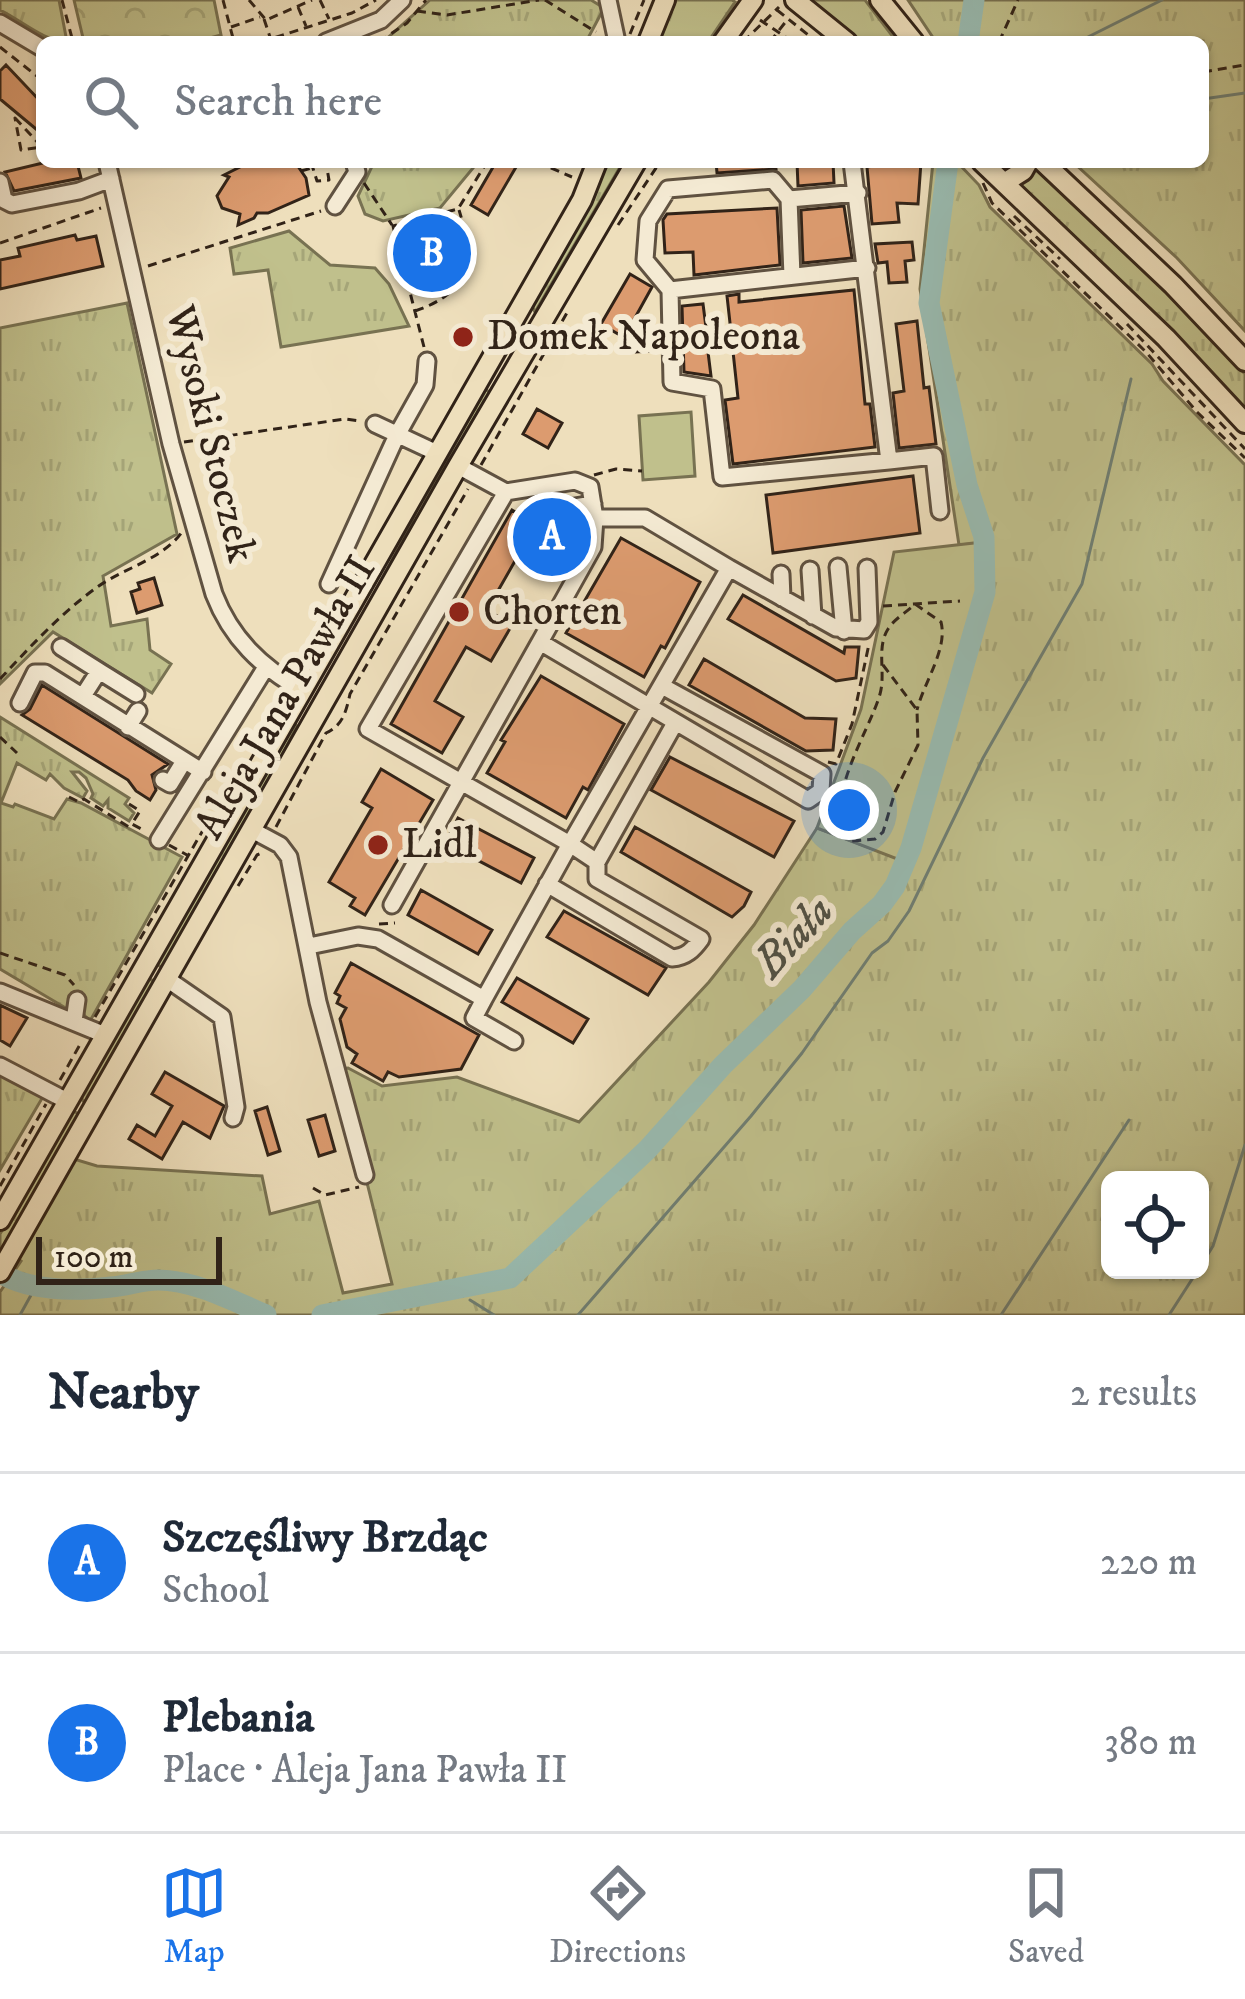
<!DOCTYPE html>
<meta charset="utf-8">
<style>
:root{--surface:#fff;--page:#f2f2f3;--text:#1f2937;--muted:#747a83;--line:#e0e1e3;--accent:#1a73e8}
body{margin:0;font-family:"IM FELL DW Pica",serif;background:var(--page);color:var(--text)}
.controls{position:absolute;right:36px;bottom:36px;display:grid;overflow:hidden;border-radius:18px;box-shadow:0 3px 9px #0004}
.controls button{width:108px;height:108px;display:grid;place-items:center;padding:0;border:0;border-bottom:3px solid var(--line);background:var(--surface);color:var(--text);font:60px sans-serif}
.scale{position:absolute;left:36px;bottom:30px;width:186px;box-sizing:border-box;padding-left:12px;border:6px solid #312318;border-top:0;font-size:33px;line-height:42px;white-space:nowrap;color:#312318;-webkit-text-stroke:9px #f4ead3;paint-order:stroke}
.you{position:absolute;left:849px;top:810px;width:42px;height:42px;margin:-30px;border:9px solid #fff;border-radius:50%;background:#1a73e8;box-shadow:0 0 0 18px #1a73e833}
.badge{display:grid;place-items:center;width:78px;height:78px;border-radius:50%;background:var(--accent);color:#fff;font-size:39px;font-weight:700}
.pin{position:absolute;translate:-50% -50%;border:6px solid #fff;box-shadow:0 3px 12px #0006}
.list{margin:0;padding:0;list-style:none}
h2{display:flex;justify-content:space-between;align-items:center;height:156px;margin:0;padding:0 48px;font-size:51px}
h2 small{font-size:39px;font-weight:400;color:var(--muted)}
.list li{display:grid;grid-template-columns:78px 1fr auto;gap:36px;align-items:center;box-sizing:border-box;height:180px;padding:0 48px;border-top:3px solid var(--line)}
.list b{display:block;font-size:45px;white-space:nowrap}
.list p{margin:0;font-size:39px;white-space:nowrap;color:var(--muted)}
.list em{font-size:39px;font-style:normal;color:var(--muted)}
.icon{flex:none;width:66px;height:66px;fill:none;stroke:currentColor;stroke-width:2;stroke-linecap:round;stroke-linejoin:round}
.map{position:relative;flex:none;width:1245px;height:1315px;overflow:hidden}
.search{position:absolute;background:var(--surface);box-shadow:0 3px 9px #0004;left:36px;right:36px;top:36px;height:132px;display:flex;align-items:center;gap:30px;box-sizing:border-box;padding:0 42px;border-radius:18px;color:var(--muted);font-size:45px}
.sheet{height:516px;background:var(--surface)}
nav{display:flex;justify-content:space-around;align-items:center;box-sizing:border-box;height:168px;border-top:3px solid var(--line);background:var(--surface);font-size:33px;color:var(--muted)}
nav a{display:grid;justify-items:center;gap:6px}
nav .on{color:var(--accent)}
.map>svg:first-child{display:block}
.grass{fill:url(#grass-tufts);stroke:#787252;stroke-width:3;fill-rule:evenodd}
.forest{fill:url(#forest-crowns);stroke:#787252;stroke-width:3}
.park{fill:#c0c08c;stroke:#787252;stroke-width:3}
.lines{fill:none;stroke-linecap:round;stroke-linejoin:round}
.stream{stroke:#6f7f74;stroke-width:3}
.river{stroke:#99bcb2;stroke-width:21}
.building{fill:#dc9b6f;stroke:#312318;stroke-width:3}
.minor-casing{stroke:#605241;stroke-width:21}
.major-casing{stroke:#312318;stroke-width:24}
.path{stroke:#312318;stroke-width:3;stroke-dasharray:9 6;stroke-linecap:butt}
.minor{stroke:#f4ead3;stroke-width:15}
.major{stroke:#eedfbc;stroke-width:18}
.poi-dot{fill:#8f2418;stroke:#f4ead3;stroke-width:4.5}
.labels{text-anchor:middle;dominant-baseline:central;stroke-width:12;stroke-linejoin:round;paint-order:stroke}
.poi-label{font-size:42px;fill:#312318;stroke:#f4ead3;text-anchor:start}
.street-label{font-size:42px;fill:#312318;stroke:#f4ead3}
.water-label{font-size:45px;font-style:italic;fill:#505146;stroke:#f4ead3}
</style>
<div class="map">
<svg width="1245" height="1315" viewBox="0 0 1245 1315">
<defs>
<pattern id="grass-tufts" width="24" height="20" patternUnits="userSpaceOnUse" patternTransform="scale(3)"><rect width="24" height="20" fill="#c0c08c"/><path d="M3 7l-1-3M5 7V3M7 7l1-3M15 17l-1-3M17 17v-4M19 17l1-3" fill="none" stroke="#a5a578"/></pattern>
<pattern id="forest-crowns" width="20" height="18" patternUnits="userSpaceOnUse" patternTransform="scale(3)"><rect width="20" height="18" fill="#c0c08c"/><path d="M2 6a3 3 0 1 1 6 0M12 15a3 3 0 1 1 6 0" fill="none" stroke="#a5a578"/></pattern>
</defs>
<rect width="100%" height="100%" fill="#eedfbc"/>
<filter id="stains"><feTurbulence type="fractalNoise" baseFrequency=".00167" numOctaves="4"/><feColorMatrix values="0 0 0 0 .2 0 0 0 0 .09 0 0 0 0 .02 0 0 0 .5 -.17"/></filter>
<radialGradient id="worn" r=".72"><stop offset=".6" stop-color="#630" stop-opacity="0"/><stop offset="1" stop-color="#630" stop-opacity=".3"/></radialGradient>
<!-- grass -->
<path class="grass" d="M0,0H59L67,42C45,42 21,20 0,10Z
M430,0H591L604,8L586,42H383Z
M676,0H732L735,2L708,42H658Z
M809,0H865L897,42H861Z
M908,0H1245V331L1177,258L1073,162H1203V42H936Z
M374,162H478L440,208L383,221L365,214L358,196Z
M607,162H623L535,312L531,304Z
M933,162H957L979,185L990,207L1152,364L1163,381L1245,465V1315H0V1292L21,1261L17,1258L74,1159L97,1166L262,1176L270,1214L319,1201L343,1293L392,1284L339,1069L348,1068L382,1086L457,1077L579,1122L709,982L754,925L817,828L905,861L984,592L983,543L959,545L920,289ZM1110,1180H1200V1270H1110Z
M1033,163L1164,288L1245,374V410L1015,182Z
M289,231L330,265L375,268L389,284L409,326L281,347L268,270L234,274L230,248Z
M127,303L177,534L103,576L111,626L147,619L150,650L171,664L152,693L53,632L0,684V328Z
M484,389L492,393L356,636L352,634L403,540L429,483Z
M0,717L129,798L125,804L134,813L129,821L108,808V800L103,806L91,798L93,794L86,778L79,772H72L87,791L83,798L64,788L50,774L46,780L17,763L1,803L13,807L15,804L54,819L67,799L81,803L182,857L90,1021L84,1015L80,1001L69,1010L0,969Z
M292,723L297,726L240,838L165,969L154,963Z
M149,979L157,982L88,1101H83L81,1096Z
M0,1074L44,1095L0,1170Z
M71,1110L81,1115L0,1252V1234Z"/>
<!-- forest -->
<path class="forest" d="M74,0H214L221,35L195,42H84Z"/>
<!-- park -->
<path class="park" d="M691,412L695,476L643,480L639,416Z
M983,542L984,592L905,862L817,828L861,709L894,552Z"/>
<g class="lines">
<!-- stream -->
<path class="stream" d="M1078,42L1162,0
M1203,99L1245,93
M1200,1267L1213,1246L1245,1145
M448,1289L463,1296
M470,1300L494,1315
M20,1315L36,1286
M578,1315L751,1116L802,1053L872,953L888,941L909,911L983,758L1082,584L1131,379
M1001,1315L1129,1120
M1169,1315L1198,1270"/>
<!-- river -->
<path class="river" d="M968,42L974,0
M0,1273C31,1292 75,1291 111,1287C127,1286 142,1280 158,1280C194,1280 233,1301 266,1315
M322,1315L510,1278L647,1150L723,1065L802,989L852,931L882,904L895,886L911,848L985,592L984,537L967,485L929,303L948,162"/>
</g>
<!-- building -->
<path class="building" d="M6,65L42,103V134L0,99V71Z
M47,162H77L81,178L14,191L5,172Z
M250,162H295L306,178L309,195L268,213H257L254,218L238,225L240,214L222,208L217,196L229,177L224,175Z
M496,162H519L488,215L471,205Z
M716,162H775L776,169L717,173Z
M797,162H833L834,183L798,186Z
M904,162H921L918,204L897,203L899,222L872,224L867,167Z
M844,206L852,258L803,263L801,210Z
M777,208L780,265L694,275L693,252L665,253L663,220L667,214Z
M440,229L449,261H446L449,277L423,282L414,234Z
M75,235L77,240L96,236L103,266L0,289V260L20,256L18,248Z
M912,242L914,260L905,261L907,282L889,283L887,262L878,263L875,244Z
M630,274L652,287L626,334L649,332L651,351L636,352L635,344L601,324Z
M854,290L865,404H870L875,447L733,464L725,400L738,398L732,342L707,344L711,376L684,372L682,306L703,304L707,335L731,332L727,296L739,294V302Z
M917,321L924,388L929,387L936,444L899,448L893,393L904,391L896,324Z
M451 337a12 12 0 1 1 24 0a12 12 0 1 1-24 0Z
M537,409L562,423L548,448L523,434Z
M913,476L920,533L773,553L766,495Z
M512,510L560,539L542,571L523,560L515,561L487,610L512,625L491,661L466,647L435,701L463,717L442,753L391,724Z
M621,538L700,582L665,648L661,646L644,677L566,633Z
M154,578L162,605L137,613L131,592L140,589L138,583Z
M743,595L844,653L845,647H859L856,678L836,681L728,619Z
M704,659L805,718L836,719L833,750L806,751L689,685Z
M541,676L624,724L588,790L583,787L566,818L487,773L505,742L501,740Z
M42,685L168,764L152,775L156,790L150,800L136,791L128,780L22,715L30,709Z
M670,757L794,821L774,857L651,790Z
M381,769L433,800L365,915L350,906L355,898L329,882L372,808L362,802Z
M458,818L534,858L521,883L445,843Z
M635,827L751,892L744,906L732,917L621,852Z
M421,890L492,930L478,954L408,915Z
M564,911L666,968L648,995L547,937Z
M351,963L479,1035L461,1069L399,1077L388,1072L383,1081L352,1063L357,1054L347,1047L340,1019L346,1008L337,1003L340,996L335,993Z
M517,978L588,1019L573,1043L502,1002Z
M0,1005L27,1018L10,1046L0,1040Z
M165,1072L224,1106L210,1138L183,1122L162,1159L129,1139L137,1125L155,1136L172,1106L152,1094Z
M267,1107L280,1151L268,1155L255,1111Z
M325,1115L335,1151L319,1156L308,1120Z"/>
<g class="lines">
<defs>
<path id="minor" d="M608,0L617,42
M0,23L42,48
M326,42L381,20L402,0
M107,162L171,444L214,594C231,638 261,667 302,690
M852,162L889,461L934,456L940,511
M0,182L4,200L12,204L79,191L111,179
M789,199L858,193
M335,206L357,172L354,162
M867,268L670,290L672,382L712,389L722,477L889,461
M670,290L645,260L648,221L668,189L773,180L789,199L792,276
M375,424L437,453
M458,466L506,492L575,481L590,487L595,518L593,547L540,642L808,800L821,791L822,774L662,686
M506,492L368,729L570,844L729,568L645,518H595
M567,508L571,535
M544,512L593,504
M838,567L844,631
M729,568L836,628L864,630L869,622L867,568
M810,570L813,616
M781,574L782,598
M329,584L397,435L425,385L427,361
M61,647L99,671L83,696
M99,671L136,694
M20,703L35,673H45L203,772
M128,727L138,711
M163,780L170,784L184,761
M252,830L280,845L289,857L318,1002L365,1175
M159,840L266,667
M547,884L672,958C686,957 693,950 701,939L597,879V862
M392,905L540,642
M309,946L358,936L378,939L484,999L570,844L597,862L675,723
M167,979L222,1017L236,1107L233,1118
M0,992L105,1035
M484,999L474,1018L514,1041
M74,1021L77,1000
M0,1066L67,1101"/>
<path id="major" d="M795,0L847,42
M880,0L914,42
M648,42L665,0
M723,42L753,0
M982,162L1166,338L1245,423
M1043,162L1173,285L1245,361
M1004,183L1023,171L1028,162
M0,1220L582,200L597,162
M0,1272L458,466L636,162"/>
</defs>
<!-- minor casing -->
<use href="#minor" class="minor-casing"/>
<!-- major casing -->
<use href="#major" class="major-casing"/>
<!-- path -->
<path class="path" d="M62,0L73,42
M223,0L234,42
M249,0L266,20L312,0
M320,0L329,19
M545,0L596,32
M298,7L306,26
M777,10L817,42
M417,11L447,15L539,0
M264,19L270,37
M760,20L793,42
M231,27L260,17
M630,34L644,0
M261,42L352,13L376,0
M379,42L407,23L426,0
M743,42L779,7
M770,42L787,20
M999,42L1018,0
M0,47L42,80
M1203,72L1245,65
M15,118L42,147L21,150Z
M311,162L317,181L329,180L326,163
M537,162L572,177
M301,171L312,168
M364,183L392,225
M983,183L992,203L1146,352L1197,412L1245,458
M1014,216L1060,259
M618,225L660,162
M0,243L101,208
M148,266L321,211
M415,311C469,293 475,261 459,210
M1127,324L1245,449
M424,347L393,226L458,209L487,162
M184,442L345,419L359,421
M481,465L568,311
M594,475L616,469L642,471
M883,606L960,601
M883,665L917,710L918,745L895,792L883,832L875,839L852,841C817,808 870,731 880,694C886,673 876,648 888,629C894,619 907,612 915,604L941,622C948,649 924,682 917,710
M0,679C30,647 60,614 96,588C123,568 162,560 182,532
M0,737L17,753
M828,762L836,764L852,724L869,644
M69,797L79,802L84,799L129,827L132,824L145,831
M129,804L140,811L133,822
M276,827L326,733C343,725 346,712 350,694L468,489
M169,845L187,855
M238,886L257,855L264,852
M379,924L395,923
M0,953L65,975L74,985
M95,1017L225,792
M60,1080L82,1041
M0,1186L46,1104
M313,1188L325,1195L359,1187"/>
<!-- minor -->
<use href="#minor" class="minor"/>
<!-- major -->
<use href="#major" class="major"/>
</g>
<!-- markers -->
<g class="poi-dot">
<circle cx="463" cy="337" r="12"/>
<circle cx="459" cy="612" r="12"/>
<circle cx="378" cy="845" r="12"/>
</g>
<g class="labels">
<!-- poi labels -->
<g class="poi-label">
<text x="487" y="337">Domek Napoleona</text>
<text x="483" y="612">Chorten</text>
<text x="402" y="845">Lidl</text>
</g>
<!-- street labels -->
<g class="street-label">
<text transform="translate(210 434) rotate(76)">Wysoki Stoczek</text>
<text transform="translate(286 698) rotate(-60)">Aleja Jana Pawła II</text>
</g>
<!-- water labels -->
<g class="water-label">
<text transform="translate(794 937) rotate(-47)">Biała</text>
</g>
</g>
<rect width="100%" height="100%" filter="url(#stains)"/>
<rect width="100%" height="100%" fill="url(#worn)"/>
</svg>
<div class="controls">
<button><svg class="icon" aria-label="locate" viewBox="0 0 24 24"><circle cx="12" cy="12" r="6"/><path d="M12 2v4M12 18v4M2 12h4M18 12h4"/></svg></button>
</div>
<div class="scale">100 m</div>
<div class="you"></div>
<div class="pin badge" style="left:552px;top:537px">A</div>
<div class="pin badge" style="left:432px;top:253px">B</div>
<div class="search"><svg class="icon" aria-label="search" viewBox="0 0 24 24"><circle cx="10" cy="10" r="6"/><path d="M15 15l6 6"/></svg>Search here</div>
</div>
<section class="sheet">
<h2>Nearby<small>2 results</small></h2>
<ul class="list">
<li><span class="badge">A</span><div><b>Szczęśliwy Brzdąc</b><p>School</p></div><em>220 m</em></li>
<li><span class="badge">B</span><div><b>Plebania</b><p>Place · Aleja Jana Pawła II</p></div><em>380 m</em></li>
</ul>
</section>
<nav>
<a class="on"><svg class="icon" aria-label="map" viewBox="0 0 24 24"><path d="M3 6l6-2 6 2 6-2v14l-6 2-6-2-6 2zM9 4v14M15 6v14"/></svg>Map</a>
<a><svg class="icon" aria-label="directions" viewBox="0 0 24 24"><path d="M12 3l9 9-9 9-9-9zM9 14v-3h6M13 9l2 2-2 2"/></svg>Directions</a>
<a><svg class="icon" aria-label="saved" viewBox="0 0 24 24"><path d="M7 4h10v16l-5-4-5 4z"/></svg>Saved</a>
</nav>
